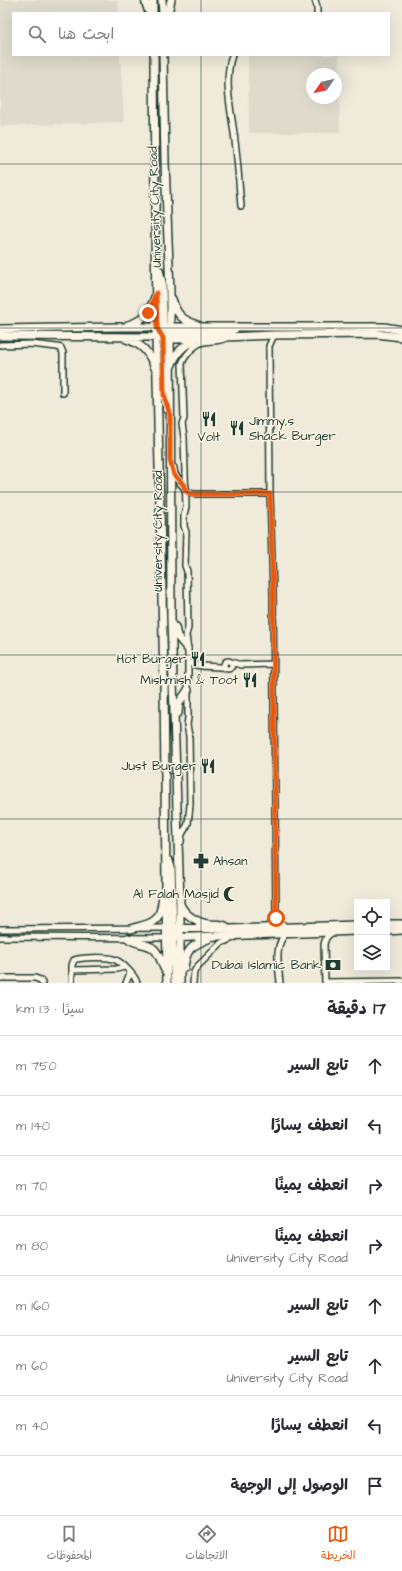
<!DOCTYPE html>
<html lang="ar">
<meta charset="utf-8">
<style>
:root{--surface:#fff;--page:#f7f7f7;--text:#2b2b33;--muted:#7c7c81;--line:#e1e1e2;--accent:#ea580c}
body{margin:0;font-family:"Architects Daughter","Playpen Sans Arabic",sans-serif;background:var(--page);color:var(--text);direction:rtl}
.controls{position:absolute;right:12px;bottom:12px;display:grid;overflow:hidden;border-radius:0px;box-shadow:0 4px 16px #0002}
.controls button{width:36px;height:36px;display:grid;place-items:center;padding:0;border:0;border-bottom:1px solid var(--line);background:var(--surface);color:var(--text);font:20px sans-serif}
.compass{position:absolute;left:306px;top:68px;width:36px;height:36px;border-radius:50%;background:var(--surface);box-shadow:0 4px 16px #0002;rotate:236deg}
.stop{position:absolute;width:12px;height:12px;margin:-9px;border:3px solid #ea580c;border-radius:50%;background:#fff}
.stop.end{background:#ea580c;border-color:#fff;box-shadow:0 1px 4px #0008}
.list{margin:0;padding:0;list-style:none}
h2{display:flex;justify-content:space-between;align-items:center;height:52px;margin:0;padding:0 16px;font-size:17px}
h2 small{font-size:13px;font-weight:400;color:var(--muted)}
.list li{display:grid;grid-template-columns:26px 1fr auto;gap:12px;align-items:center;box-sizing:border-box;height:60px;padding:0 16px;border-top:1px solid var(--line)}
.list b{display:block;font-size:15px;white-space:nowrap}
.list p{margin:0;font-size:13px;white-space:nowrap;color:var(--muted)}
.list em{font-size:13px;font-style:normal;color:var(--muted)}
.icon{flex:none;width:22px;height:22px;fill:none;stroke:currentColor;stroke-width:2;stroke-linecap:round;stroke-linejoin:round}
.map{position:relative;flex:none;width:402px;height:983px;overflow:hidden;direction:ltr}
.search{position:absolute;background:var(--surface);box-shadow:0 4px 16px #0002;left:12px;right:12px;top:12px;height:44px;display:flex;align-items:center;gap:10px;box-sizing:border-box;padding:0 14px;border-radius:0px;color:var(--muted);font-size:15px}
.sheet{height:532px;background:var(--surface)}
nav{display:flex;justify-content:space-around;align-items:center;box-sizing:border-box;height:56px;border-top:1px solid var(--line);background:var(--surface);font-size:11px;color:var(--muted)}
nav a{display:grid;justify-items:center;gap:2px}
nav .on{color:var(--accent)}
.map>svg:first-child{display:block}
.built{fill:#dedbcc;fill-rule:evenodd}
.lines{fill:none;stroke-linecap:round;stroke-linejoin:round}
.minor-casing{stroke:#1f3d34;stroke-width:8}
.major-casing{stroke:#1f3d34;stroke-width:10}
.minor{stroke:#fcf5e5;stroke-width:5}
.major{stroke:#fcf5e5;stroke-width:7}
.route{stroke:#ea580c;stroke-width:5}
.grid{fill:none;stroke:#1f3d34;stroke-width:1;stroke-opacity:0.55}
.labels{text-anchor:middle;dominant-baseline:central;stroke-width:3;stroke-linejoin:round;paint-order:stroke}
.street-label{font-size:13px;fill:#1f3d34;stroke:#fcf5e5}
.poi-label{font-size:13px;fill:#1f3d34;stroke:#fcf5e5;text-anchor:end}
</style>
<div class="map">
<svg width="402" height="983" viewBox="0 0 402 983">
<rect width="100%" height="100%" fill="#efeada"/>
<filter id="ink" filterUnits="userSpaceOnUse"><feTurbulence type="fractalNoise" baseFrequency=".025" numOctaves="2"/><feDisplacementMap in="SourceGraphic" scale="8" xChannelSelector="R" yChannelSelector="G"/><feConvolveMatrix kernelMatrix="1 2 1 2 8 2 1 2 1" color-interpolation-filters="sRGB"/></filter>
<g filter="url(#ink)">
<!-- built -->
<path class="built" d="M0,0H118V13H13V55H120L124,122L0,126Z
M248,55H339L340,133H249ZM312,74H336V98H312Z"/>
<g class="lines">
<defs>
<path id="minor" d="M315,0L317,7V13
M232,55C223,83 232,113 235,141C238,163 239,185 241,206
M0,345L31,344L57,347L61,348L63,353V393
M185,490L193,494H270
M224 665a4 4 0 1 1 8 0a4 4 0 1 1-8 0Z
M188,661C197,669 214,665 225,668
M231,662L241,665L273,664
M181,842C181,832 184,832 188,824C188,823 190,807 190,804L189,736L187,725L188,718V650L186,635L188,628L187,571L185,566L186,532L184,526V515L186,507L184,437L182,424L184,418L182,364C184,356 196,343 204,342C212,340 219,342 226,338
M276,915L279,920L285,927
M268,927L274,920L276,915L273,593L270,494L269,346L274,335
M0,929L167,928
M0,937L167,938
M72,970L117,969L124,967
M0,978H35L40,980L42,983
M325,982L402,981
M72,983V965L74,960C82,957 105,957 113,959C121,961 135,975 137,983
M126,983L130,973
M193,983L194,972L197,967L221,943L236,937
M280,983C279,968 273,944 287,933
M325,983L324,944L326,938L332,932"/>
<path id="major" d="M145,0L149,13
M153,0V13
M162,0L163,13
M168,13L171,0
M154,55L156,337L164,680L167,983
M163,55L165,162L170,292L171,618L180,903V983
M159,270L162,282L163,331
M172,299C177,316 182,320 200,326
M128,325C144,321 149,312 155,297
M0,329L120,327H384L402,330
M166,333H224L235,329
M162,334L164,345V395L167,409
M0,336L149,337L177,339L274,335L376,334L402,337
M126,339C142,344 149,352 155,368
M171,366C177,352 182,346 196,340
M173,468L174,475L185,487
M175,627L177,636L187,648
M178,713L179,703L188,690
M169,861L171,868L173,929L174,932
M180,904C184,914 196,922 208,924C215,925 220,923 227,927
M387,924H402
M167,928L231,929L357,925
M131,929C142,925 156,925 160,912C162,906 162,901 163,896
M387,931L402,930
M172,935L175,983
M128,938C135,945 146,942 154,949C161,956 161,964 166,972
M167,938L357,931
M184,968C186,949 191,946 208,939"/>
</defs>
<!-- minor casing -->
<use href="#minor" class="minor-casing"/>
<!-- major casing -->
<use href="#major" class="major-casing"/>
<!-- minor -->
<use href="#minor" class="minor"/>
<!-- major -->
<use href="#major" class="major"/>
</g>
</g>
<g class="lines" filter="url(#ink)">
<!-- route -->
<path class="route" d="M148,313L156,293L157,328L163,338L164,395L170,415V460L174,475L183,484L186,491L191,494H270L273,593L276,918"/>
</g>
<!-- grid -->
<path class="grid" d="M201,0V13M201,55V983M0,164H402M0,328H402M0,492H402M0,655H402M0,819H402"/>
<!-- icons -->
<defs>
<symbol id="restaurant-bare" viewBox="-9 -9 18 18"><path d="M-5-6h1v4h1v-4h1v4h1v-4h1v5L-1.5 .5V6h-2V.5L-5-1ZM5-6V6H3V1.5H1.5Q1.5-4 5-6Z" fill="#1f3d34" stroke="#fcf5e5" stroke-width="2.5" paint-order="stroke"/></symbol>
<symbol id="pharmacy-bare" viewBox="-9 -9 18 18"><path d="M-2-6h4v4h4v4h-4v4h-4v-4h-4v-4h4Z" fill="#1f3d34" stroke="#fcf5e5" stroke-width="2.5" paint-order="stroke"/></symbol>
<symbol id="mosque-bare" viewBox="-9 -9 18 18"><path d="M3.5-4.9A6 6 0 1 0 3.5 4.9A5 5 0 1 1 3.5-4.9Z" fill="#1f3d34" stroke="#fcf5e5" stroke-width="2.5" paint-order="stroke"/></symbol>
<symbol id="bank-bare" viewBox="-9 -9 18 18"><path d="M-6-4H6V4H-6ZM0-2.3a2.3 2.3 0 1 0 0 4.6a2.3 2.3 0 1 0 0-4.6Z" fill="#1f3d34" stroke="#fcf5e5" stroke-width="2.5" paint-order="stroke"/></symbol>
</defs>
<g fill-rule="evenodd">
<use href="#restaurant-bare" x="198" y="408" width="22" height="22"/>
<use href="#restaurant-bare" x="226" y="417" width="22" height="22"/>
<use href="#restaurant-bare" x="187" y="648" width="22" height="22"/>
<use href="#restaurant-bare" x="239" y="669" width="22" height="22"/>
<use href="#restaurant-bare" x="197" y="755" width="22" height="22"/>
<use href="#pharmacy-bare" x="190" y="850" width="22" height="22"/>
<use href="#mosque-bare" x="220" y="883" width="22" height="22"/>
<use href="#bank-bare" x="322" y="954" width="22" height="22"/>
</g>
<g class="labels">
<!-- street labels -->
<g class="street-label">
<text transform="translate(155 207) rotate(-92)">University City Road</text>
<text transform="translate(158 531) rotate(-90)">University City Road</text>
</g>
<!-- poi labels -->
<g class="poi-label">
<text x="249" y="421" text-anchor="start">Jimmy,s<tspan x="249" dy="15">Shack Burger</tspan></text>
<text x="209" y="437" text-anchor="middle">Volt</text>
<text x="186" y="659">Hot Burger</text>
<text x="238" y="680">Mishmish &amp; Toot</text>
<text x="196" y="766">Just Burger</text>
<text x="213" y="861" text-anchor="start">Ahsan</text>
<text x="219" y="894">Al Falah Masjid</text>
<text x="321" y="965">Dubai Islamic Bank</text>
</g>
</g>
</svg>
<div class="controls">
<button><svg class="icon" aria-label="locate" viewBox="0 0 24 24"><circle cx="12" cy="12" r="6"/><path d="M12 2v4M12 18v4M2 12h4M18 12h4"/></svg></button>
<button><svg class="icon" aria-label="layers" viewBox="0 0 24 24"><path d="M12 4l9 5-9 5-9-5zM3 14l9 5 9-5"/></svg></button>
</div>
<svg class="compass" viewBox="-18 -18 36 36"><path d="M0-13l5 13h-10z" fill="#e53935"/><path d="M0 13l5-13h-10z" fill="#7c7c81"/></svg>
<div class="stop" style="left:276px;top:918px"></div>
<div class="stop end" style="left:148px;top:313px"></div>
<div class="search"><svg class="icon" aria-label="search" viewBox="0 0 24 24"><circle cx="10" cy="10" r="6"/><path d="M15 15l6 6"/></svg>ابحث هنا</div>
</div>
<section class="sheet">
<h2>17 دقيقة<small>سيرًا · 1.3 km</small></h2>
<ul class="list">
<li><svg class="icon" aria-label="ahead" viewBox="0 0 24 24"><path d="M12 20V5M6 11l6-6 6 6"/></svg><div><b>تابع السير</b></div><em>750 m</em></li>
<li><svg class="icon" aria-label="left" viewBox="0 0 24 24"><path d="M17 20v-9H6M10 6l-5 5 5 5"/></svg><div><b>انعطف يسارًا</b></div><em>140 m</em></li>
<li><svg class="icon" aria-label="right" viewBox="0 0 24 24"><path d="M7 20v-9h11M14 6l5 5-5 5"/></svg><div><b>انعطف يمينًا</b></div><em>70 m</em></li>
<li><svg class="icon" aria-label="right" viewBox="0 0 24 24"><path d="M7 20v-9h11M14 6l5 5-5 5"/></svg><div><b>انعطف يمينًا</b><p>University City Road</p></div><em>80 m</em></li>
<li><svg class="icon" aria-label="ahead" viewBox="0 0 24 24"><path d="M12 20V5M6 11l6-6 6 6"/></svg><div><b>تابع السير</b></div><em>160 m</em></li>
<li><svg class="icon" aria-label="ahead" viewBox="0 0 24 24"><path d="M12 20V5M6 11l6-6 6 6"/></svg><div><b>تابع السير</b><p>University City Road</p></div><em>60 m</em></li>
<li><svg class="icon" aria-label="left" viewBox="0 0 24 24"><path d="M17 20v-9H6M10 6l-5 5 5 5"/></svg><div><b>انعطف يسارًا</b></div><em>40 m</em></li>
<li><svg class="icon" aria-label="arrive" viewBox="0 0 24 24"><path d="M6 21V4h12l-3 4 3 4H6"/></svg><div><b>الوصول إلى الوجهة</b></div></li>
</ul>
</section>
<nav>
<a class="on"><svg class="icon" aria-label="map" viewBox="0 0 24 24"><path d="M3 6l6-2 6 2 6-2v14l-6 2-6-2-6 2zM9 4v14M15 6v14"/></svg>الخريطة</a>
<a><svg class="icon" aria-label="directions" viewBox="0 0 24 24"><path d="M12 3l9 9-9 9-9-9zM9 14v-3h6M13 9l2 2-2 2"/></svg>الاتجاهات</a>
<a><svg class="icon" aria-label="saved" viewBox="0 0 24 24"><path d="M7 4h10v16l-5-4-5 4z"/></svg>المحفوظات</a>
</nav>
